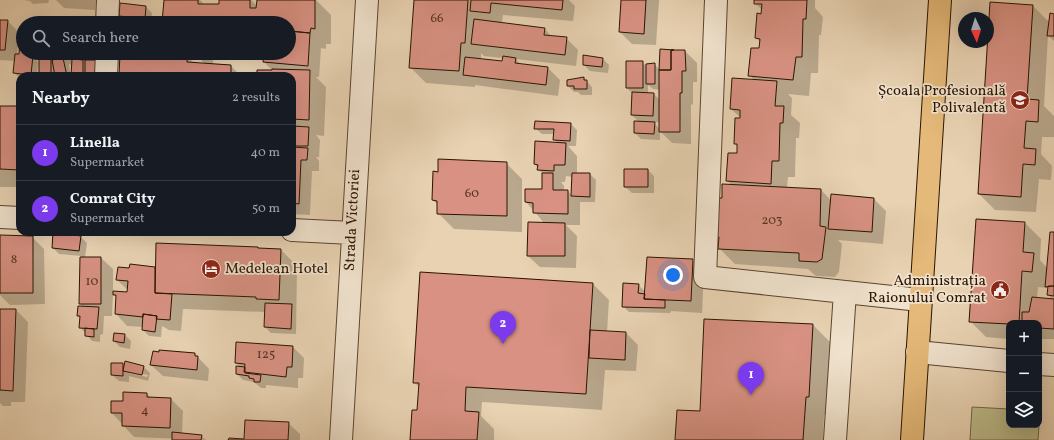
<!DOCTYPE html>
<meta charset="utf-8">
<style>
:root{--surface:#171b24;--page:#242831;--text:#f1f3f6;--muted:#9ea1a6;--line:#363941;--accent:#7c3aed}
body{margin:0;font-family:Vollkorn,serif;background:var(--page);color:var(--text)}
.controls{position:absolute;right:12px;bottom:12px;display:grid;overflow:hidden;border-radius:8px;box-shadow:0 4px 16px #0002}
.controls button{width:36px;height:36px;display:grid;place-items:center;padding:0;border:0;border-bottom:1px solid var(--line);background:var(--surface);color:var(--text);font:20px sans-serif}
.compass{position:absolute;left:958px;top:12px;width:36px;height:36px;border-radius:50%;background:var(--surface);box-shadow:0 4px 16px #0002;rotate:176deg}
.you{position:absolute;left:673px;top:275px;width:14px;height:14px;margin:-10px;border:3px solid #fff;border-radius:50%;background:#1a73e8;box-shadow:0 0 0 6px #1a73e833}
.badge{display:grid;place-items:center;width:26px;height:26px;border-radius:50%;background:var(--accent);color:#fff;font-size:13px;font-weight:700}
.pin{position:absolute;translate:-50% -33px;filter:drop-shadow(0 1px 2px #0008)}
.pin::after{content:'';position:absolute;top:21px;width:14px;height:12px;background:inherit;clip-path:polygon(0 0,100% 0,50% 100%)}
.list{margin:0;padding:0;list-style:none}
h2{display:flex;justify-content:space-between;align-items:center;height:52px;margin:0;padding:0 16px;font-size:17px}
h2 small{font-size:13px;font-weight:400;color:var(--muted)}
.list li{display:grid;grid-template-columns:26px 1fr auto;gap:12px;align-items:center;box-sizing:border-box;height:56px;padding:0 16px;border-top:1px solid var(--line)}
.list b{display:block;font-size:15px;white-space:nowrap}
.list p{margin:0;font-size:13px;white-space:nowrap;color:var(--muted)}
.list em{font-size:13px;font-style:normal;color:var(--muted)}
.icon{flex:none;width:22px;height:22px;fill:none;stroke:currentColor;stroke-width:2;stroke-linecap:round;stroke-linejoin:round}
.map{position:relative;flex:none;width:1054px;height:440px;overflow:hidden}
.search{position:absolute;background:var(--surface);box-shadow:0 4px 16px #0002;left:16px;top:16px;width:280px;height:44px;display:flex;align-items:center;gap:10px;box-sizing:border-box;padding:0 14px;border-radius:22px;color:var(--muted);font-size:15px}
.panel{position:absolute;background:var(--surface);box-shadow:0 4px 16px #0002;left:16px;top:72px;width:280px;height:164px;border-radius:12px}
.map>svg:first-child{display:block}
.green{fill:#bbba89;stroke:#726746}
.shadow{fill:#0003;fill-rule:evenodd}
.building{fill:#d89182;stroke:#2a1402}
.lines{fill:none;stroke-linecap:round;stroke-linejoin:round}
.minor-casing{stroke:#5a442e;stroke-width:24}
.major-casing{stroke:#2a1402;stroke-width:24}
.minor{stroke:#f0e2cd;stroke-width:22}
.major{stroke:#e4b979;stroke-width:22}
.labels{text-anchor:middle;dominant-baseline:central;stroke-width:3.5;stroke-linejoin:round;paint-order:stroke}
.number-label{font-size:13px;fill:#563322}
.poi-label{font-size:15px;fill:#2a1402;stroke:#f0e2cd;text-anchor:end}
.street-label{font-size:15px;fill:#2a1402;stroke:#f0e2cd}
</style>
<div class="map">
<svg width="1054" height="440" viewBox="0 0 1054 440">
<rect width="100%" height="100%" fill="#e8d2b2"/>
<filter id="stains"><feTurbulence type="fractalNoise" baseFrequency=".005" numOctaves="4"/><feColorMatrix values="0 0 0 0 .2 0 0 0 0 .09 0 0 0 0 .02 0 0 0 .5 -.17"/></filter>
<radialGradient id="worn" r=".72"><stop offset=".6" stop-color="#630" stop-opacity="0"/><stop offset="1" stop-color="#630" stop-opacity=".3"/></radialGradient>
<!-- green -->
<path class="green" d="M972,407L1009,409V425H1039L1040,411L1038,440H970Z"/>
<!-- shadow -->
<path class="shadow" d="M24,0H49L48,3L33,4L30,1Z
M56,0H96L95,10L64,8Z
M165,0H200L205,5H220V0H251L257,6L258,0H316L331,15V44H326V49L321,48L319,77H316L326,87L324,136L316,135L320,140L319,157H316L319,161V171H312L310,215L292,214V76H258L273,71L264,62L265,53H289V23H165L163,21Z
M415,0H569L575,6L573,21L503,15L502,23L545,29L552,37L566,38L578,50L576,66L516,59L521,65L548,68L560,80L558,96L475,85V87L426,83L410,67ZM481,53L484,56L503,58V62L481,60Z
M623,0H659L656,45L632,44L620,32Z
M755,0H815V8L823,17L821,35H819L818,73H811L809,96L788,94L792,98L791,115L800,123L799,138H796L795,177H788L787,188L821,190L832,201L874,199L886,211L883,244L838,240L842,244L839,272L835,277L816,276L808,269L735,264L719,248V242L713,236L723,199L732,185L727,181L738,154V147L735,143L742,119L731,109L754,80L749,75L760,49L761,43L756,38L763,11L755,3Z
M121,4L146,7L152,13L151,23L126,21L120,15Z
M1033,6L1050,23L1054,15V41L1048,35L1044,106L1054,116V137H1042L1041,154L1052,166L1051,180L1039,179L1036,212L995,210L979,194Z
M0,21H8L19,33L17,55H19L23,37V53H106L102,76H71L72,65L69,64L71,76H40L42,60L36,54L35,59L38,62L37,76H20V78L14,73L16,61L0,60Z
M685,51L697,63V82H693V105L691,104V144L672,143L660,131V140L641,139L635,133L639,122L632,115L633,94L627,88L642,62L647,67L654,64L660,70ZM648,85L653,89L660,90V100L654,94H648ZM653,122H660V129Z
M127,53L187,56L194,63L205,64L198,57V53H213V64L231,66L241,76H120Z
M584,57L603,59L609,65L608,73L590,71L584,65Z
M584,78L592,87V95H581L578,92H574L568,86Z
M0,107H20V187H0Z
M571,124L577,130L576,146H568L577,156V174H590L596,180L595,202H580V225H566L577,236L576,268L540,267L528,256L545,224L526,202L543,190V175L535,164L558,143L554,140V134H542L535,128ZM566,176L573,177L572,196L568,191H564V186L561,182H565Z
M506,163L522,179V232L454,229L438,213V205L433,200L439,173Z
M648,170L654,176V193H632L625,187Z
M1025,223L1041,239L1040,260L1048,269L1054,233V339H1042L1039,335V323H1009V339L986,337L970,321ZM1038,287L1048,288V295L1053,300L1037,298Z
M54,233L81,237L87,243L85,258H101L113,269V292L128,293L129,291L117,280L130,269L155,268L157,269L259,249L281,250L297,266L296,334L271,333L265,327V312L183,309L181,331L169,330L162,326L161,337L149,336L143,330V327L127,326L116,314L117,298L113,293L112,316H104L103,334L100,335V342L92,341L80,327L81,318L78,316L83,307L80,304L81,256L59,254L53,248Z
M0,236L32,237L44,249L45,304L10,305L0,295Z
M692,260L704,272L702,313L671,311L670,313L629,312L623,306L638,285L646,292Z
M593,284L609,300L607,332L626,333L638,345L636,371L605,370L602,410L482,402L481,416L494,429V440H411L418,412L420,388L414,382Z
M0,310H16L28,322L25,402H11V406H3L0,403Z
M813,325L832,344L828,415H824L823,440H676L701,412Z
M125,335L131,341L130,349L120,347L114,341Z
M293,347L304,358L303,378H298V388L266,385V388H261L254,382L243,380L237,374L241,368L236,363Z
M195,354L209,369L208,381L163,376L151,365Z
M126,362L144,367L150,373L148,381L129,376V382L119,381L112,375L123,364L125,366ZM129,371L148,375L147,377L129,373Z
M147,394L151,398L171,399L183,411L182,434L201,436L206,440L134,437L112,413L124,402Z
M288,423L300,434V440H229H244Z"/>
<!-- building -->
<path class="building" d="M164,0H198V4H219V0H250V8H256L257,0H315V29L311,28L310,33L289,31V23L162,22Z
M414,0H468L465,43H461L459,71L409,68Z
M471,0H563L562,10L491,3L490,13L470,11Z
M621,0H646L644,34L619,32Z
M754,0H807L806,19H803L802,57H796L793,80L748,76L751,48H759L760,39L755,38L757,13L761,14L762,4H754Z
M990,2L1033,5L1027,99L1039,100L1038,122L1026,121L1024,148L1036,149L1035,165L1023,164L1021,197L978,194Z
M120,3L146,6L145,19L119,16Z
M1050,13L1054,14V36H1047Z
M34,19L57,20V23H34Z
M474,19L545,28L544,35L567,37L565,55L471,44Z
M0,20H8L5,50H0Z
M289,31L310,33L308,66L263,62L264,53H289Z
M20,36H23V53L33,55L31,75L13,73L15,54H19Z
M660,49L674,50H671V70H659Z
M671,50H685L686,71H682V93H680V132H659V70H671Z
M120,53L187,55V62L231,65V76H119Z
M197,53H208L207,58L197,57Z
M583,55L603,58L602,67L583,65Z
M503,56L516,58L515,63L548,67L546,85L463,75L465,57L502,61Z
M63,58L67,76H55L52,60Z
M39,59H51V76H39Z
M72,59L83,60V76H71Z
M85,60H96V76H85Z
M626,61H643V88H626Z
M655,63V84H646V64Z
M272,69L310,70L309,120L292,119V76H257V70H272Z
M584,77V80H587V89H574V86H567V80Z
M732,78L777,81L775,106H784L783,123H780L779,161H772L771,184L726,181L728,153H737V144H734L735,118H740V110L730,109Z
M632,92L654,93L653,116L631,115Z
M0,106H20V170L0,169Z
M535,121L571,123L570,141L553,140L554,129H534Z
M634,121L655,122L654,134L634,133Z
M292,126L309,127L308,146H292Z
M535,141L566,143L565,165H554V171L537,170L538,165L534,164Z
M292,147L308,148L307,160H301L299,204L292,203Z
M438,159L507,162V216L437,214V201L432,200L433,171L438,172Z
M624,169H648V187H624Z
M542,173H553V190H568V214L533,213V203L525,202V189H542Z
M572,173H590V197L571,196Z
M722,184L821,189L820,226L826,227L822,259L817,262L799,261V253L718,249L719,237L712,236L716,198H722Z
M831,194L874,198L872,232L828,229Z
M976,219L1025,222L1023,252L1034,253L1032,272L1022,271L1019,323L1009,324L969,322Z
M528,222L565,223V256H527Z
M53,232L81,236L79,251L52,248Z
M1050,232H1054V286L1045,287Z
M0,235L33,236V293H0Z
M156,243L258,247V248L281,249L279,300L256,299V297L155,293Z
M80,257H101V304H79Z
M647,257L693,259L691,301L644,299Z
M130,264L155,267V293L172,294L170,320L156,319L157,316L143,314V317L115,314L116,295H113V291L127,292L128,281L116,280L118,267L129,268Z
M420,272L593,283L586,394L466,387L465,411L479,412L477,440H410L412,410H417L419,383H413Z
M623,283L639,284L638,293L645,294L644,299L665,300V308L622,307Z
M1048,286H1054V296L1047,295Z
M1032,297L1054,299V329L1039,328V323L1022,321V312H1029Z
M265,303L292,304L291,329L264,327Z
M78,306L99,307L97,329L79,328L80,316H77Z
M0,309H16L13,391L0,390Z
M143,314L157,316L155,332L142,330Z
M704,319L813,324L809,397H806L803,440H675L677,410L700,411Z
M85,328L94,329V337L85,336Z
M590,330L626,332L625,360L589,358Z
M114,333L125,334L124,343L113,341Z
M236,342L293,346L292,367H287L286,377L244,372L245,364L235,363Z
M159,350L195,353V356H198L197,370L150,365L153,351L159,352Z
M125,361L144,366L142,375L123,371Z
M111,363H123V376L111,375Z
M236,366L245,367V373L261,375L260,382H254V379L249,378V376L236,374Z
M123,392L147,393V397L171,398L170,428L122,426V413H111V401H123Z
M245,420L289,422L288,440H228L229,438L244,439Z
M172,432L202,435L201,440H172Z"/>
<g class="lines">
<defs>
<path id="minor" d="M716,0L705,277L920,300
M107,23L108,0
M106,76L107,53
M0,217L20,218
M292,230L352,233
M917,352L1009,361
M1039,364L1054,365
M341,440L367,0
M835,440L845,292"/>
<path id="major" d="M912,440L940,0"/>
</defs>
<!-- minor casing -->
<use href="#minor" class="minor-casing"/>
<!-- major casing -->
<use href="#major" class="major-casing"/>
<!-- minor -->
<use href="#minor" class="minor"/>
<!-- major -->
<use href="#major" class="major"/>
</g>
<!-- icons -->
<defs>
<symbol id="school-disc" viewBox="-11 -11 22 22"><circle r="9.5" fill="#8f2418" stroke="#f0e2cd"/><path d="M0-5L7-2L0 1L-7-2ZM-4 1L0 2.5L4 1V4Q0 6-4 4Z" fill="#fff"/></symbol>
<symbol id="hotel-disc" viewBox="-11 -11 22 22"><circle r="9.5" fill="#8f2418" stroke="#f0e2cd"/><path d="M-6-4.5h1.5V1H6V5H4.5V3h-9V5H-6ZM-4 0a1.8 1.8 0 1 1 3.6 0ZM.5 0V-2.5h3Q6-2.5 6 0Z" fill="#fff"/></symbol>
<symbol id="civic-disc" viewBox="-11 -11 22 22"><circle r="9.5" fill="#8f2418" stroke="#f0e2cd"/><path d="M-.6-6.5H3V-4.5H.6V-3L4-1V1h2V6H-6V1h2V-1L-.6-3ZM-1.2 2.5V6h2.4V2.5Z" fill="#fff"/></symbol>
</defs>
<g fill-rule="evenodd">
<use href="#school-disc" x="1009" y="89" width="22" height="22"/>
<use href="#hotel-disc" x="200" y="258" width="22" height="22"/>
<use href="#civic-disc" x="989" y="279" width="22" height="22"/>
</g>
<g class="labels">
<!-- number labels -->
<g class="number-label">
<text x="437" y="19">66</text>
<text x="472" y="194">60</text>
<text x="772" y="221">203</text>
<text x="14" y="260">8</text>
<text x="92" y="282">10</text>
<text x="266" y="355">125</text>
<text x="145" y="411">4</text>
</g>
<!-- poi labels -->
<g class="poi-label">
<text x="1006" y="91">Școala Profesională<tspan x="1006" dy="17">Polivalentă</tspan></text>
<text x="225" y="269" text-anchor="start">Medelean Hotel</text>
<text x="986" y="281">Administrația<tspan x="986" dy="17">Raionului Comrat</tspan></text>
</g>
<!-- street labels -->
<g class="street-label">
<text transform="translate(353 220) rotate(-87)">Strada Victoriei</text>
</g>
</g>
<rect width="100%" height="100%" filter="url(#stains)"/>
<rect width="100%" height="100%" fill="url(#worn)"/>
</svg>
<div class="controls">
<button>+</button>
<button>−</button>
<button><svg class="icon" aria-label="layers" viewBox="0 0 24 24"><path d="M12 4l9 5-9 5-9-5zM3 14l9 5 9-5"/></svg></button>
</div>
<svg class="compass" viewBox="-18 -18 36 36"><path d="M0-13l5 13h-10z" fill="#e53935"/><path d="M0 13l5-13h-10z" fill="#9ea1a6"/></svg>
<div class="you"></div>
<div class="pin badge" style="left:751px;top:395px">1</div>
<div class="pin badge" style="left:503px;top:344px">2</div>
<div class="search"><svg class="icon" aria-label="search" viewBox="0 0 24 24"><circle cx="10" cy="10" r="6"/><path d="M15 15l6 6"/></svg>Search here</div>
<section class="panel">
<h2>Nearby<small>2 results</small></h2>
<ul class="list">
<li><span class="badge">1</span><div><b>Linella</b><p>Supermarket</p></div><em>40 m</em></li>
<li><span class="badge">2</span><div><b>Comrat City</b><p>Supermarket</p></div><em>50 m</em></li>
</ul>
</section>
</div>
